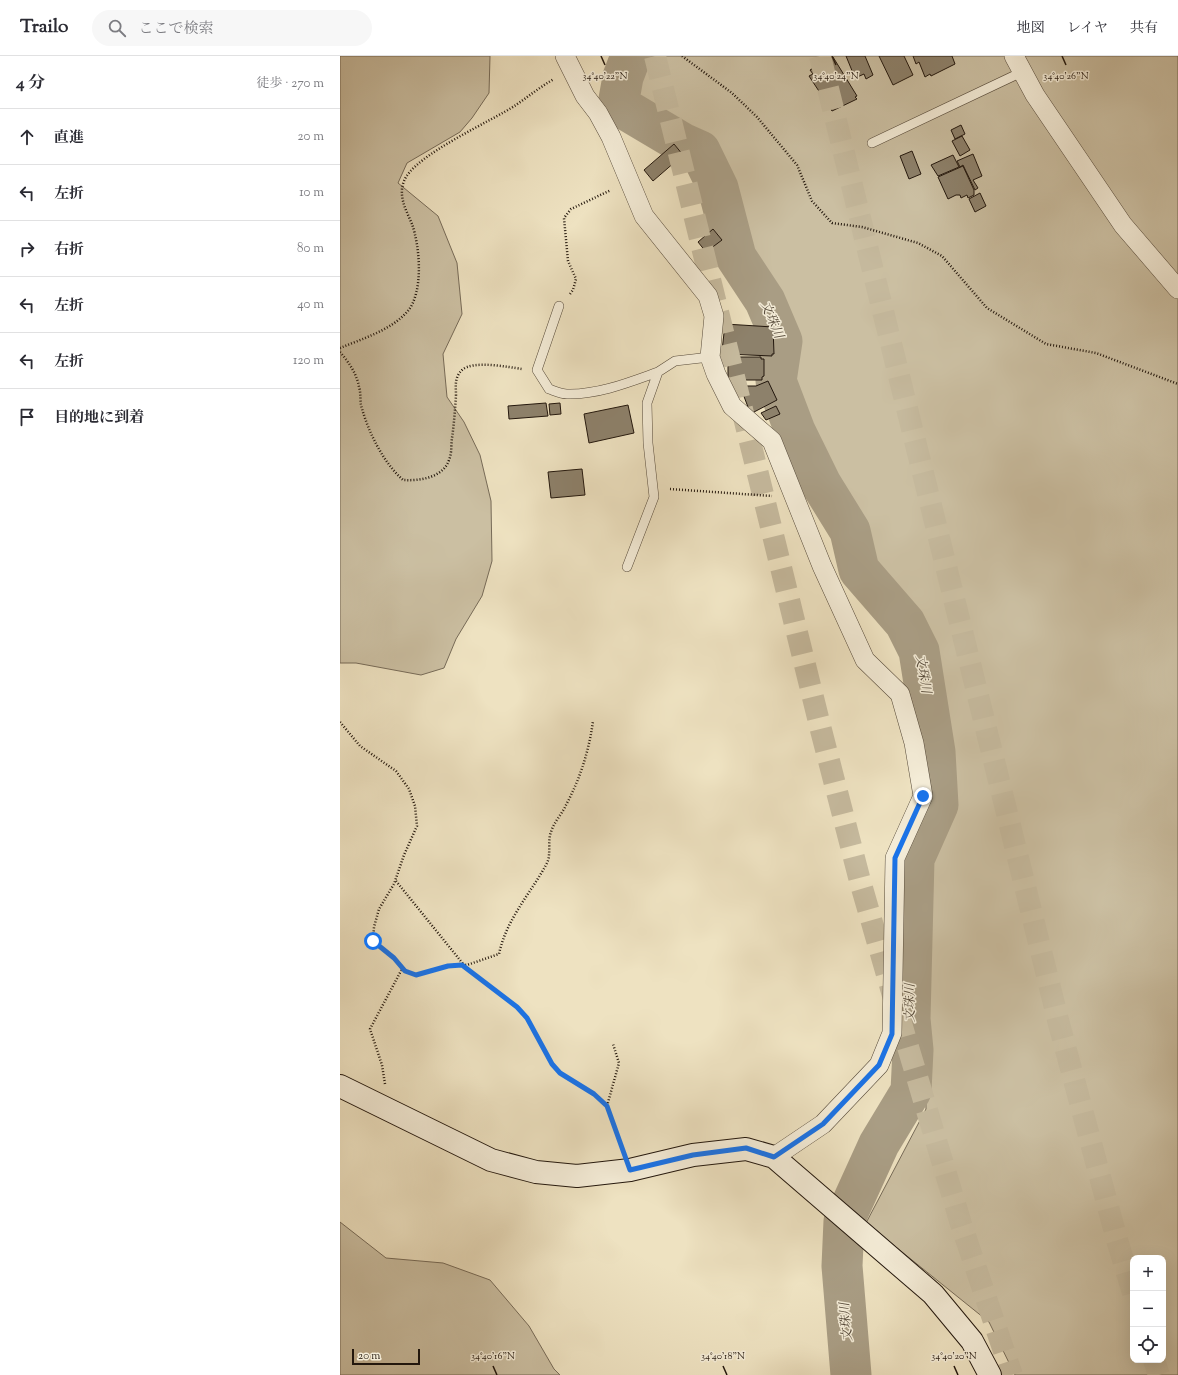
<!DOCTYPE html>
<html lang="ja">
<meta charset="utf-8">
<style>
:root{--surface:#fff;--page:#f7f7f7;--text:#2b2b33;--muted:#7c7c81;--line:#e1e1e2}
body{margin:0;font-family:"Sorts Mill Goudy","Noto Serif JP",serif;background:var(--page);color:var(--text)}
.controls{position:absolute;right:12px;bottom:12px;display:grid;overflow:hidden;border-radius:8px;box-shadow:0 4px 16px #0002}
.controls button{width:36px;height:36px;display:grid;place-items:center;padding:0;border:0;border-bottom:1px solid var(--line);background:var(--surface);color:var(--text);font:20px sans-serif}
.scale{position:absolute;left:12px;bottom:10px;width:68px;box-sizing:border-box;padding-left:4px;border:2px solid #23170d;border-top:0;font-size:11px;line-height:14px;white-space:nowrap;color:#23170d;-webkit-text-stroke:3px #f4ecd7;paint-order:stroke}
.stop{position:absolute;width:12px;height:12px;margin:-9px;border:3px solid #1a73e8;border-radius:50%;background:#fff}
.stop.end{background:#1a73e8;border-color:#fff;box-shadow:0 1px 4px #0008}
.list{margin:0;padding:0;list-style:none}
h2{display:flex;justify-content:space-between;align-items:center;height:52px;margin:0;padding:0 16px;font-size:17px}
h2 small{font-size:13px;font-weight:400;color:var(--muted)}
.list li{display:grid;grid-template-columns:26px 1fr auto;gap:12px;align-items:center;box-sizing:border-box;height:56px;padding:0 16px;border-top:1px solid var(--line)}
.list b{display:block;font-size:15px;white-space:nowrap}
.list em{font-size:13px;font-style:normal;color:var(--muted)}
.icon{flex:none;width:22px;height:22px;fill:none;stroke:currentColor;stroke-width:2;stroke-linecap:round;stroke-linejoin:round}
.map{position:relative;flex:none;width:838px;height:1319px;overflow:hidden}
header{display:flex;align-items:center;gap:24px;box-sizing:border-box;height:56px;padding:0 20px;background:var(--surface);border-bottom:1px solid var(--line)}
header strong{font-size:19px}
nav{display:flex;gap:22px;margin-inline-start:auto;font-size:14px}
.search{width:280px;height:36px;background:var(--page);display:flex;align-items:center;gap:10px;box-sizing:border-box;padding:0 14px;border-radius:22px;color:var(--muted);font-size:15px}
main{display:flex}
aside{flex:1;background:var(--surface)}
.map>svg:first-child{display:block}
.green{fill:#cbbfa2;stroke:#776b58;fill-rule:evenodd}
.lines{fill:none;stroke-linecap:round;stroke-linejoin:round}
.river{stroke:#a99d84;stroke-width:41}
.building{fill:#8d816b;stroke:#23170d}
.highway-tunnel{stroke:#c5b99d;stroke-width:22;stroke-dasharray:22 11;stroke-linecap:butt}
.lane-casing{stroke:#564a3a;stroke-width:10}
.street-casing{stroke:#564a3a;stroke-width:20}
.secondary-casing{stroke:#23170d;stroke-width:24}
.path{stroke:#23170d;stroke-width:2.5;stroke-dasharray:1 2;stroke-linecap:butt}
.lane{stroke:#f4ecd7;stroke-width:9}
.street{stroke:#f4ecd7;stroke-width:19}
.secondary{stroke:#f4ecd7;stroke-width:22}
.route{stroke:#1a73e8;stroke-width:5}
.ticks{fill:none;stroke:#23170d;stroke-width:1.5}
.labels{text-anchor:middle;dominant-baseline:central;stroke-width:3;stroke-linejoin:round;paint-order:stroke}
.water-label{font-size:13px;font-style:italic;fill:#594d3d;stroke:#f4ecd7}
.ticks-label{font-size:10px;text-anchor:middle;fill:#23170d;stroke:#f4ecd7;stroke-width:3;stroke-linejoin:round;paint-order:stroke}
</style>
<header>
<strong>Trailo</strong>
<div class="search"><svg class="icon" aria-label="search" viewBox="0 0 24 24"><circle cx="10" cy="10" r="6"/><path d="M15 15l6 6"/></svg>ここで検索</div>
<nav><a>地図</a><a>レイヤ</a><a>共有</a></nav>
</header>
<main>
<aside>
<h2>4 分<small>徒歩 · 270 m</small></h2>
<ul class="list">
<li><svg class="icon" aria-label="ahead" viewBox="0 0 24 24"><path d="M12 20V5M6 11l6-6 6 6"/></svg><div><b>直進</b></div><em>20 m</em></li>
<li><svg class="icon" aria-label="left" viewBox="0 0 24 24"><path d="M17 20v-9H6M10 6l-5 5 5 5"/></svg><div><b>左折</b></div><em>10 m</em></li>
<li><svg class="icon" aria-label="right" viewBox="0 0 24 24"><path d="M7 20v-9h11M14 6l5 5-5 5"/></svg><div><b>右折</b></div><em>80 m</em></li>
<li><svg class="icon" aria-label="left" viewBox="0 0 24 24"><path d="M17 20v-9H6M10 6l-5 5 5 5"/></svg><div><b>左折</b></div><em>40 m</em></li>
<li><svg class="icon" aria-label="left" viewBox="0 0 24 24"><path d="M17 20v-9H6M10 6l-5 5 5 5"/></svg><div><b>左折</b></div><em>120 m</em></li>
<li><svg class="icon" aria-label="arrive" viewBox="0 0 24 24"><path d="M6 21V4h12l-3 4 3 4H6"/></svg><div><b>目的地に到着</b></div></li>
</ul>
</aside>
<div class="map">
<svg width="838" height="1319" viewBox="0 0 838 1319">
<rect width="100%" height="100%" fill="#eee2c1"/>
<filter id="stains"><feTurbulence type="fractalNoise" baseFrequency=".005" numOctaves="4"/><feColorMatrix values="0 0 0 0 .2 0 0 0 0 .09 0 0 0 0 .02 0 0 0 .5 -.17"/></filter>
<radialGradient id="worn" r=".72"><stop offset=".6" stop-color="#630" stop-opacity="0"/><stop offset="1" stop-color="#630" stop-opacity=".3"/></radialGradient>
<!-- green -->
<path class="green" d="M0,0H150L149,37L132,62L120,76L67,107L58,127L98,160L117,207L122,258L103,298L107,341L124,366L140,399L151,445L152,505L142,540L116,583L104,612L81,619L16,607H0Z
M294,0H838V1319H675L649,1266L526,1167L586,1053L583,895L588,803L609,748L593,652L588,595L572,561L524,512L519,476L469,394L452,357L442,323L447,295L442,279L399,195L379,128L362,94L286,49ZM793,1202H823V1304H793Z
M0,1166L46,1202L103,1207L150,1224L189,1270L214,1313L220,1319H0Z"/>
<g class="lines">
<!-- river -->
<path class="river" d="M291,0L283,21L278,49L342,87L360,95L378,132L396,201L425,245L442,285L436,325L455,375L481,428L510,475L519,514L565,567L579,595L595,696L598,749L574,803L570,963L573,994L571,1035L539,1088L504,1165L502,1210L511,1319"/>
</g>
<!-- building -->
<path class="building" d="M506,0H525L533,19L526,23L524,18L515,22Z
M539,0H564L573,19L553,29Z
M573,0H612L615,8L591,20L590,18L585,21L579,6L576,8Z
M493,1L517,40L515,41L517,43L492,55L469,20L473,18L470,14Z
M621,69L625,78L615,83L611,74Z
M622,80L630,94L620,100L612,85Z
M334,88L343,99L313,125L304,114Z
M572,95L581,118L569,123L560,100Z
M633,98L642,120L633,124L638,132L635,134L623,109L620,111L617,105Z
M613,99L619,111L598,120L591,109Z
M623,110L634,134V139L628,142L627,139L621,142L620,139H616L608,143L598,121Z
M640,137L646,150L635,156L629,143Z
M373,173L382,184L366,196L358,186Z
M385,268L433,271L434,298H432V300L385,298V295H382Z
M388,301H421V303H424V320L422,321V324H388Z
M428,325L437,344L414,356L408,351L400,330H416Z
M206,347L208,360L169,363L168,350Z
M220,347L221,358L210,359L209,348Z
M288,349L294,377L249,387L244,358Z
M436,350L440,358L426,364L421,357Z
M242,413L245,439L211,442L208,416Z"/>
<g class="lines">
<!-- highway-tunnel -->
<path class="highway-tunnel" d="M315,0L481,674L520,825L565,981L621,1168L672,1319
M480,0L719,968L777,1184L793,1237
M814,1304L819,1319"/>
<defs>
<path id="lane" d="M532,87L682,16
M219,250L197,314L209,333C215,335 222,338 227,338C258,339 290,326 318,316
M287,511L314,441L308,387L307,347L318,316L335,305L370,301"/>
<path id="street" d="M225,0L245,40L258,57L271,81L304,160L368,240L374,260L370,301L376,318L392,350L432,385L482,510L525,604L560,638L574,687L583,740L555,802L552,977L539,1009L483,1068L434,1101
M674,0L695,39L783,169L838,233"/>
<path id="secondary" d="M0,1030L151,1104L196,1116L237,1120L290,1114L353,1099L406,1093L434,1101L593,1238L632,1285L650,1319"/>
</defs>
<!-- lane casing -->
<use href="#lane" class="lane-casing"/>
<!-- street casing -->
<use href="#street" class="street-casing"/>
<!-- secondary casing -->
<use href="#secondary" class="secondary-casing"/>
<!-- path -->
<path class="path" d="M342,0L392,37L417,61L457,109L472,145L492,167L522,171L578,187L602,200L647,252L706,288L756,297L838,328
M230,238L233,234L236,223L228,205L224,162L231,153L271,134
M0,292C22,283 51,274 67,256C84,237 80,191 72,168C66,154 58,140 64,125C74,99 152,65 176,49C189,40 200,31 214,23
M0,296C8,305 17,318 19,331C21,337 20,343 21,349C28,376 43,406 63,424C79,425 103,422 109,404C112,397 111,389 112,382C114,368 115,354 116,340C116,330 114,322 122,314C133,304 168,311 182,313
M330,433L432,440
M0,666L20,690L56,715L69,733L75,750L77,770L64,799L54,828L39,853L34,871L33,885L54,903L65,915L76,919L108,910L119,908L127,909L159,898C166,864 190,838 206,809C212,799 207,786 211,776C214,766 222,758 226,749C240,723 249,695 253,665
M56,825L128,914L177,951L187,962L212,1008L220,1017L254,1038L267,1050L283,1093
M45,1028L42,1009L30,973L62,913
M267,1050L279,1007L273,988"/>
<!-- lane -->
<use href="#lane" class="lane"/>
<!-- street -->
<use href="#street" class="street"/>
<!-- secondary -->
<use href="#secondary" class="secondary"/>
</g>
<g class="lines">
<!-- route -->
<path class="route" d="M33,885L54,902L65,915L76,919L108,910L122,909L177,951L187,962L212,1008L220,1017L254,1038L267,1050L290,1114L353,1099L406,1092L434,1101L483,1068L539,1009L552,978L555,802L583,740"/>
</g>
<!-- ticks -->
<path class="ticks" d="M261,0L265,9M492,0L496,9M722,0L726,9M153,1310L157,1319M383,1310L387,1319M614,1310L618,1319"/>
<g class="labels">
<!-- water labels -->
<g class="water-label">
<text transform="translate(431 264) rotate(67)">文珠川</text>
<text transform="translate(582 618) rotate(80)">文珠川</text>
<text transform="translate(571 947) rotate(-90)">文珠川</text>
<text transform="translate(507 1266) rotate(-95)">文珠川</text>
</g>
</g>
<g class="ticks-label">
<text x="265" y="23">34°40'22"N</text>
<text x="726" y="23">34°40'26"N</text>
<text x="496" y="23">34°40'24"N</text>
<text x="153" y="1303">34°40'16"N</text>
<text x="383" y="1303">34°40'18"N</text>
<text x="614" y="1303">34°40'20"N</text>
</g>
<rect width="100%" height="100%" filter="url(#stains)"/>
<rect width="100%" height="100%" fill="url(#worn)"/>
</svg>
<div class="controls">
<button>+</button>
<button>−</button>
<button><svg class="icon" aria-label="locate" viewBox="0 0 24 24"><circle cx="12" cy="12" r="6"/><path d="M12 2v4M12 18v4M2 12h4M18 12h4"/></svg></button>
</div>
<div class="scale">20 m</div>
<div class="stop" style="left:33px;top:885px"></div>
<div class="stop end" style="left:583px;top:740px"></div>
</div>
</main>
